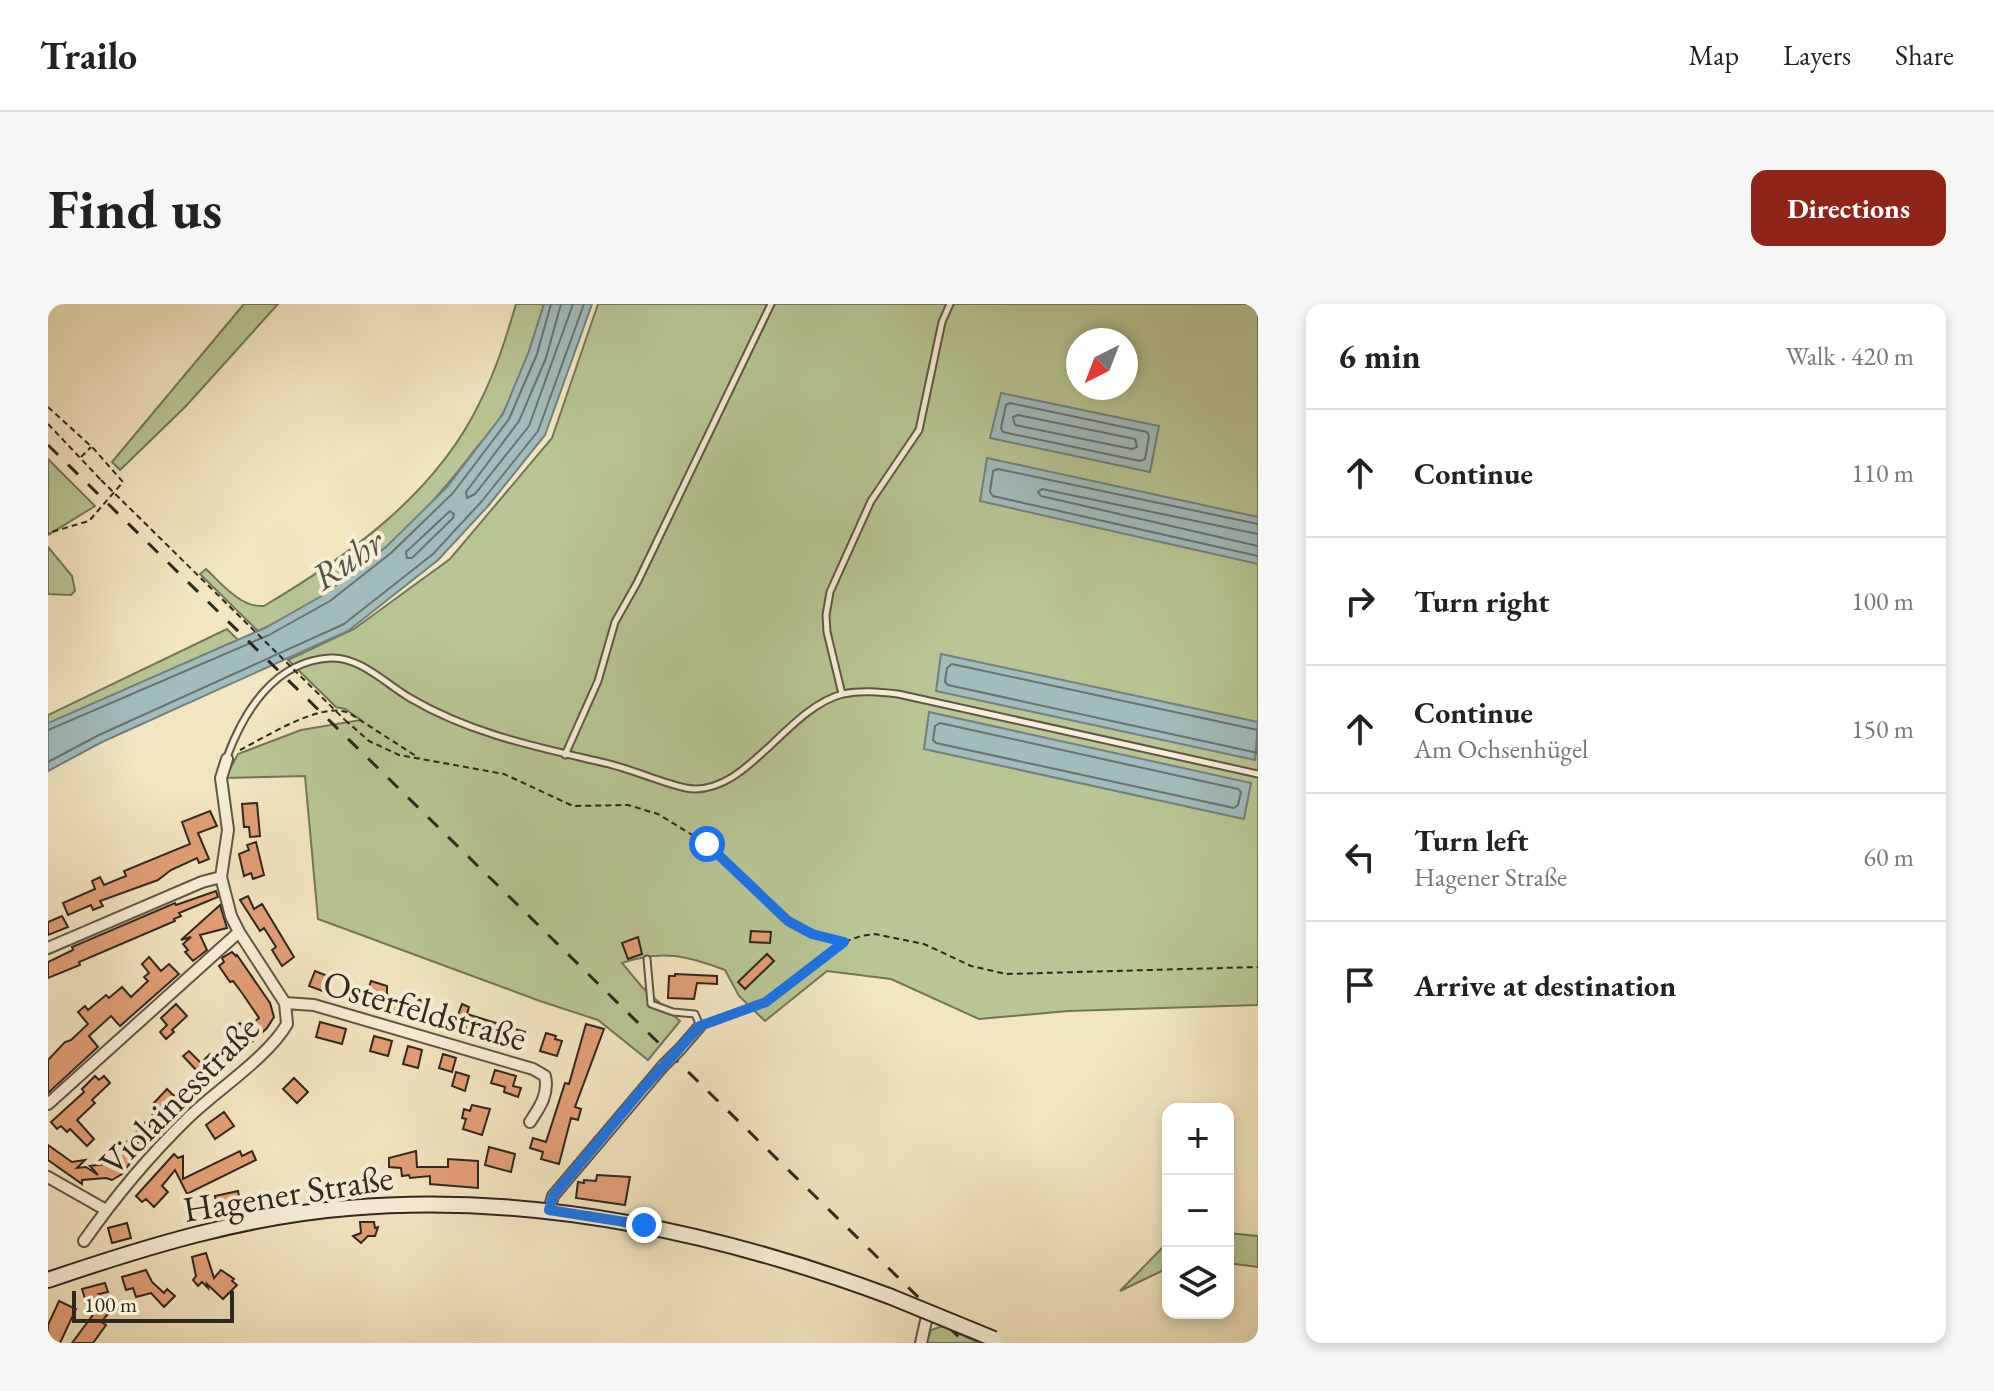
<!DOCTYPE html>
<meta charset="utf-8">
<style>
:root{--surface:#fff;--page:#f6f6f6;--text:#222;--muted:#767676;--line:#e0e0e0;--accent:#8f2418}
body{margin:0;font-family:"EB Garamond",serif;background:var(--page);color:var(--text)}
.controls{position:absolute;right:24px;bottom:24px;display:grid;overflow:hidden;border-radius:16px;box-shadow:0 4px 12px #0003}
.controls button{width:72px;height:72px;display:grid;place-items:center;padding:0;border:0;border-bottom:2px solid var(--line);background:var(--surface);color:var(--text);font:40px sans-serif}
.compass{position:absolute;left:1018px;top:24px;width:72px;height:72px;border-radius:50%;background:var(--surface);box-shadow:0 4px 12px #0003;rotate:222deg}
.scale{position:absolute;left:24px;bottom:20px;width:162px;box-sizing:border-box;padding-left:8px;border:4px solid #30271e;border-top:0;font-size:22px;line-height:28px;white-space:nowrap;color:#30271e;-webkit-text-stroke:6px #f7eed7;paint-order:stroke}
.stop{position:absolute;width:24px;height:24px;margin:-18px;border:6px solid #1a73e8;border-radius:50%;background:#fff}
.stop.end{background:#1a73e8;border-color:#fff;box-shadow:0 2px 8px #0008}
.list{margin:0;padding:0;list-style:none}
h2{display:flex;justify-content:space-between;align-items:center;height:104px;margin:0;padding:0 32px;font-size:34px}
h2 small{font-size:26px;font-weight:400;color:var(--muted)}
.list li{display:grid;grid-template-columns:52px 1fr auto;gap:24px;align-items:center;box-sizing:border-box;height:128px;padding:0 32px;border-top:2px solid var(--line)}
.list b{display:block;font-size:30px;white-space:nowrap}
.list p{margin:0;font-size:26px;white-space:nowrap;color:var(--muted)}
.list em{font-size:26px;font-style:normal;color:var(--muted)}
.icon{flex:none;width:44px;height:44px;fill:none;stroke:currentColor;stroke-width:2;stroke-linecap:round;stroke-linejoin:round}
.map{position:relative;flex:none;width:1210px;height:1039px;overflow:hidden;border-radius:16px}
header{display:flex;align-items:center;gap:48px;box-sizing:border-box;height:112px;padding:0 40px;background:var(--surface);border-bottom:2px solid var(--line)}
header strong{font-size:38px}
nav{display:flex;gap:44px;margin-inline-start:auto;font-size:28px}
.intro{display:flex;align-items:center;justify-content:space-between;box-sizing:border-box;height:192px;padding:0 48px}
h1{margin:0;font-size:56px}
.button{padding:20px 36px;border-radius:16px;background:var(--accent);color:#fff;font-size:28px;font-weight:700}
main{display:flex;gap:48px;padding:0 48px}
aside{flex:1;background:var(--surface);border-radius:16px;box-shadow:0 4px 12px #0003}
.map>svg:first-child{display:block}
.green{fill:#b9c594;stroke:#747659;stroke-width:2;fill-rule:evenodd}
.water{fill:#a0bcbd;stroke:#73807d;stroke-width:2}
.lines{fill:none;stroke-linecap:round;stroke-linejoin:round}
.shore{stroke:#68726e;stroke-width:2}
.building{fill:#e49e76;stroke:#30271e;stroke-width:2}
.service-casing{stroke:#605647;stroke-width:9}
.minor-casing{stroke:#605647;stroke-width:14}
.secondary-casing{stroke:#30271e;stroke-width:18}
.path{stroke:#30271e;stroke-width:2;stroke-dasharray:6 4;stroke-linecap:butt}
.service{stroke:#f7eed7;stroke-width:5}
.minor{stroke:#f7eed7;stroke-width:10}
.secondary{stroke:#f7eed7;stroke-width:14}
.rail{stroke:#30271e;stroke-width:3;stroke-dasharray:14 14;stroke-linecap:butt}
.minor-bridge-casing{stroke:#605647;stroke-width:14;stroke-linecap:butt}
.secondary-bridge-casing{stroke:#30271e;stroke-width:18;stroke-linecap:butt}
.path-bridge{stroke:#30271e;stroke-width:2;stroke-dasharray:6 4;stroke-linecap:butt}
.minor-bridge{stroke:#f7eed7;stroke-width:10}
.secondary-bridge{stroke:#f7eed7;stroke-width:14}
.route{stroke:#1a73e8;stroke-width:10}
.labels{text-anchor:middle;dominant-baseline:central;stroke-width:8;stroke-linejoin:round;paint-order:stroke}
.street-label{font-size:36px;fill:#30271e;stroke:#f7eed7}
.water-label{font-size:38px;font-style:italic;fill:#52544e;stroke:#f7eed7}
</style>
<header>
<strong>Trailo</strong>
<nav><a>Map</a><a>Layers</a><a>Share</a></nav>
</header>
<div class="intro"><h1>Find us</h1><a class="button">Directions</a></div>
<main>
<div class="map">
<svg width="1210" height="1039" viewBox="0 0 1210 1039">
<rect width="100%" height="100%" fill="#f2e5c1"/>
<filter id="stains"><feTurbulence type="fractalNoise" baseFrequency=".0025" numOctaves="4"/><feColorMatrix values="0 0 0 0 .2 0 0 0 0 .09 0 0 0 0 .02 0 0 0 .5 -.17"/></filter>
<radialGradient id="worn" r=".72"><stop offset=".6" stop-color="#630" stop-opacity="0"/><stop offset="1" stop-color="#630" stop-opacity=".3"/></radialGradient>
<!-- green -->
<path class="green" d="M196,0H230L138,102L72,166L64,158Z
M468,0H496C485,36 474,76 455,109C447,123 435,136 425,148C370,221 295,291 210,327L152,270L158,265C174,280 193,304 216,302C302,251 388,190 432,98C448,66 458,34 468,0Z
M550,0H1210V701L1020,707L931,715L843,675L779,667L717,717L691,692L677,666C640,652 614,645 574,659L594,683L632,717L600,756L550,716L492,697L270,615L257,472L177,474L190,450L253,426L313,416L297,405L288,403L240,356L306,325L402,255L504,134ZM1030,36H1078V84H1030Z
M0,155L47,202L0,231Z
M0,243L24,272L27,287L23,291L0,290Z
M179,325L190,336L0,420V411Z
M1180,929L1210,932V963L1180,959Z
M1120,938V964L1072,987Z
M895,1022L931,1039H877L883,1026Z"/>
<!-- water -->
<path class="water" d="M496,0H544L497,131L440,202L390,256L300,327L54,438L0,467V419L217,324L277,290L338,243L399,183L455,110L481,47Z
M953,89L1111,122L1102,168L942,134Z
M939,154L1210,213V260L932,197Z
M893,350L1210,418L1207,456L888,387Z
M881,408L1203,479L1196,515L876,445Z"/>
<g class="lines">
<!-- shore -->
<path class="shore" d="M513,0L498,54L471,117L418,188L419,194L427,190L481,122L525,0
M962,99L1099,128L1101,132L1097,155L1092,157L955,128L953,124L958,101Z
M970,111L1087,135L1089,143L1084,145L967,121L965,113Z
M402,207L406,210L405,214L364,254H359L358,248Z
M1210,220L950,165L945,167L942,188L945,192L1210,252
M1210,230L994,185L990,188L993,192L1210,242
M892,419L1190,485L1193,488L1190,501L1186,504L888,439L885,436L887,422Z
M0,426L221,331L282,297L343,249L405,189L461,115L489,50L503,0
M1210,426L904,360L899,364L897,378L900,381L1210,449
M0,458L51,431L296,320L385,250L434,197L490,127L536,0"/>
</g>
<!-- building -->
<path class="building" d="M209,499L212,532L202,533L201,523H196L194,500Z
M162,507L169,522L150,529L161,555L151,559L149,554L123,566L110,576L52,597L55,602L45,606L43,601L20,611L15,599L47,585L44,577L52,573L56,581L78,572L76,567L142,540L134,518Z
M208,538L216,571L205,575L203,569L196,572L191,550L201,546L199,541Z
M168,587L170,593L131,609L133,612L126,615L127,617L31,658L32,661L0,674V658L25,646L24,643L127,599L128,601Z
M200,592L206,605L214,600L246,653L234,662L224,646L228,643L216,624L212,627L192,596Z
M172,601L179,624L152,631L159,646L145,657L137,648L140,646L135,640L143,633L133,636Z
M14,612L20,623L0,631V618Z
M703,627L723,628L722,639L702,638Z
M590,633L594,650L580,655L574,639Z
M184,648L188,652L189,651L222,699L226,713L219,724L124,811L120,808L107,821L111,825L98,839L92,837L84,845L78,839L109,806L104,801L119,785L126,792L151,769L135,752L141,747L153,759L162,750L165,753L182,738L177,732L192,719L198,725L211,714L194,689L185,677L182,678L171,662L176,658L174,654Z
M719,650L726,657L697,685L690,678Z
M101,653L113,667L121,660L131,670L72,722L63,712L41,732L50,743L0,789V756L17,738L23,736L40,720L30,708L37,702L40,706L58,691L61,694L74,683L83,693L100,677L96,673L101,669L94,660Z
M267,667L282,673L277,688L261,682Z
M627,670L669,672V680L649,679L646,695L620,694L621,672H627Z
M323,677L339,682V691L356,696L357,692L376,697L374,705L386,709L383,720L370,716L371,714L293,693L297,681L320,686Z
M128,700L139,712L124,726L126,728L118,735L112,728L119,721L113,714Z
M414,700L421,703L419,710L477,728L473,742L418,727V714L410,711Z
M272,718L298,725L294,740L268,733Z
M538,720L556,725L527,803L533,805L530,816L523,814L511,860L493,855L495,848L482,844L485,834L498,838L517,779L521,780Z
M498,729L508,732L507,735L514,737L509,752L492,747Z
M326,732L344,737L340,752L322,747Z
M360,742L374,746L370,764L355,760Z
M395,750L408,754L404,768L391,764Z
M447,766L468,772L465,782L473,784L470,793L456,788L457,783L443,779Z
M408,768L421,772L417,787L404,782Z
M47,772L51,776L56,772L62,779L44,796L47,799L29,816L46,835L39,842L22,825L19,828L13,822L9,825L3,818L36,788L34,785Z
M246,774L260,788L249,799L235,785Z
M424,801L442,805L434,831L415,825L418,815L414,814L416,805L422,807Z
M176,808L186,822L167,835L158,821Z
M0,841L24,858L37,856L29,864L38,863L50,871L42,862L72,858L70,843L85,855L74,870L64,876L58,874L34,876V880L0,856Z
M441,843L467,850L463,868L437,861Z
M192,847L194,852L204,847L208,856L139,890L127,866L114,882L120,888L106,903L98,895L94,898L88,892L126,850L130,854L135,852V875Z
M368,847L369,863H400V855L430,857V884L382,880V872L362,874L361,871L354,872L353,864L341,863V854Z
M549,871L582,873L577,901L528,894L530,878L536,879V876L548,877Z
M190,887L193,903L170,908L167,892Z
M312,918H326L327,924L330,923L327,932H320L313,939L305,932L313,929Z
M79,919L83,934L64,939L60,924Z
M158,949L166,974L173,966L186,975L184,977L189,981L175,995L159,980L160,984L154,978L150,982L145,976L148,972L144,953Z
M98,966L104,978L116,989L119,985L127,992L116,1003L103,989L88,993L85,984L78,986L74,973Z
M57,979L60,988L51,990L66,1003L53,1018L58,1021L45,1039H24L56,996L39,1001L34,985Z
M11,997L28,1005L12,1039H0V1021Z"/>
<g class="lines">
<defs>
<path id="service" d="M794,390L779,328L778,311L782,288L823,197L871,126L894,18L902,0
M517,451L550,377L567,318L589,279L723,0
M179,453C196,407 227,357 282,354C311,352 338,380 362,394C423,430 489,443 557,459C584,465 611,478 638,484C697,495 738,404 795,390C813,386 832,388 850,390L1210,470
M599,655L603,700L625,708L647,710L652,722"/>
<path id="minor" d="M0,644L154,578L173,573
M237,699L266,701L485,765L497,772C501,790 492,803 482,818
M633,744L652,722
M0,800L191,628
M0,873L58,906
M501,906L505,892L615,762
M36,937C67,893 102,851 140,814C169,786 220,753 239,720L237,699L191,628L183,612L173,573L180,526L173,474L179,455
M873,1039L880,1008"/>
<path id="secondary" d="M0,976C97,943 198,912 300,904C485,888 669,928 841,992"/>
</defs>
<!-- service casing -->
<use href="#service" class="service-casing"/>
<!-- minor casing -->
<use href="#minor" class="minor-casing"/>
<!-- secondary casing -->
<use href="#secondary" class="secondary-casing"/>
<!-- path -->
<path class="path" d="M0,103L46,145L75,178L41,217L0,229
M0,120L53,176
M33,153L43,143
M297,416L321,437L351,451L456,470L525,502L580,501L610,510L659,540L752,626L794,638
M192,446C218,433 273,397 301,409L371,454
M661,719L718,698L796,638L813,632L827,630L876,640L923,662L958,670L1210,663"/>
<!-- service -->
<use href="#service" class="service"/>
<!-- minor -->
<use href="#minor" class="minor"/>
<!-- secondary -->
<use href="#secondary" class="secondary"/>
<!-- rail -->
<path class="rail" d="M0,141L917,1039"/>
<defs>
<path id="minor-bridge" d="M615,762L633,744"/>
<path id="secondary-bridge" d="M841,992L946,1035"/>
</defs>
<!-- minor-bridge casing -->
<use href="#minor-bridge" class="minor-bridge-casing"/>
<!-- secondary-bridge casing -->
<use href="#secondary-bridge" class="secondary-bridge-casing"/>
<!-- path-bridge -->
<path class="path-bridge" d="M53,176L297,416"/>
<!-- minor-bridge -->
<use href="#minor-bridge" class="minor-bridge"/>
<!-- secondary-bridge -->
<use href="#secondary-bridge" class="secondary-bridge"/>
</g>
<g class="lines">
<!-- route -->
<path class="route" d="M596,921L501,906L505,892L597,782L652,722L718,698L796,638L764,630L740,617L659,540"/>
</g>
<g class="labels">
<!-- street labels -->
<g class="street-label">
<text transform="translate(377 706) rotate(16)">Osterfeldstraße</text>
<text transform="translate(131 791) rotate(-45)">Violainesstraße</text>
<text transform="translate(240 889) rotate(-9)">Hagener Straße</text>
</g>
<!-- water labels -->
<g class="water-label">
<text transform="translate(299 255) rotate(-34)">Ruhr</text>
</g>
</g>
<rect width="100%" height="100%" filter="url(#stains)"/>
<rect width="100%" height="100%" fill="url(#worn)"/>
</svg>
<div class="controls">
<button>+</button>
<button>−</button>
<button><svg class="icon" aria-label="layers" viewBox="0 0 24 24"><path d="M12 4l9 5-9 5-9-5zM3 14l9 5 9-5"/></svg></button>
</div>
<svg class="compass" viewBox="-18 -18 36 36"><path d="M0-13l5 13h-10z" fill="#e53935"/><path d="M0 13l5-13h-10z" fill="#767676"/></svg>
<div class="scale">100 m</div>
<div class="stop" style="left:659px;top:540px"></div>
<div class="stop end" style="left:596px;top:921px"></div>
</div>
<aside>
<h2>6 min<small>Walk · 420 m</small></h2>
<ul class="list">
<li><svg class="icon" aria-label="ahead" viewBox="0 0 24 24"><path d="M12 20V5M6 11l6-6 6 6"/></svg><div><b>Continue</b></div><em>110 m</em></li>
<li><svg class="icon" aria-label="right" viewBox="0 0 24 24"><path d="M7 20v-9h11M14 6l5 5-5 5"/></svg><div><b>Turn right</b></div><em>100 m</em></li>
<li><svg class="icon" aria-label="ahead" viewBox="0 0 24 24"><path d="M12 20V5M6 11l6-6 6 6"/></svg><div><b>Continue</b><p>Am Ochsenhügel</p></div><em>150 m</em></li>
<li><svg class="icon" aria-label="left" viewBox="0 0 24 24"><path d="M17 20v-9H6M10 6l-5 5 5 5"/></svg><div><b>Turn left</b><p>Hagener Straße</p></div><em>60 m</em></li>
<li><svg class="icon" aria-label="arrive" viewBox="0 0 24 24"><path d="M6 21V4h12l-3 4 3 4H6"/></svg><div><b>Arrive at destination</b></div></li>
</ul>
</aside>
</main>
